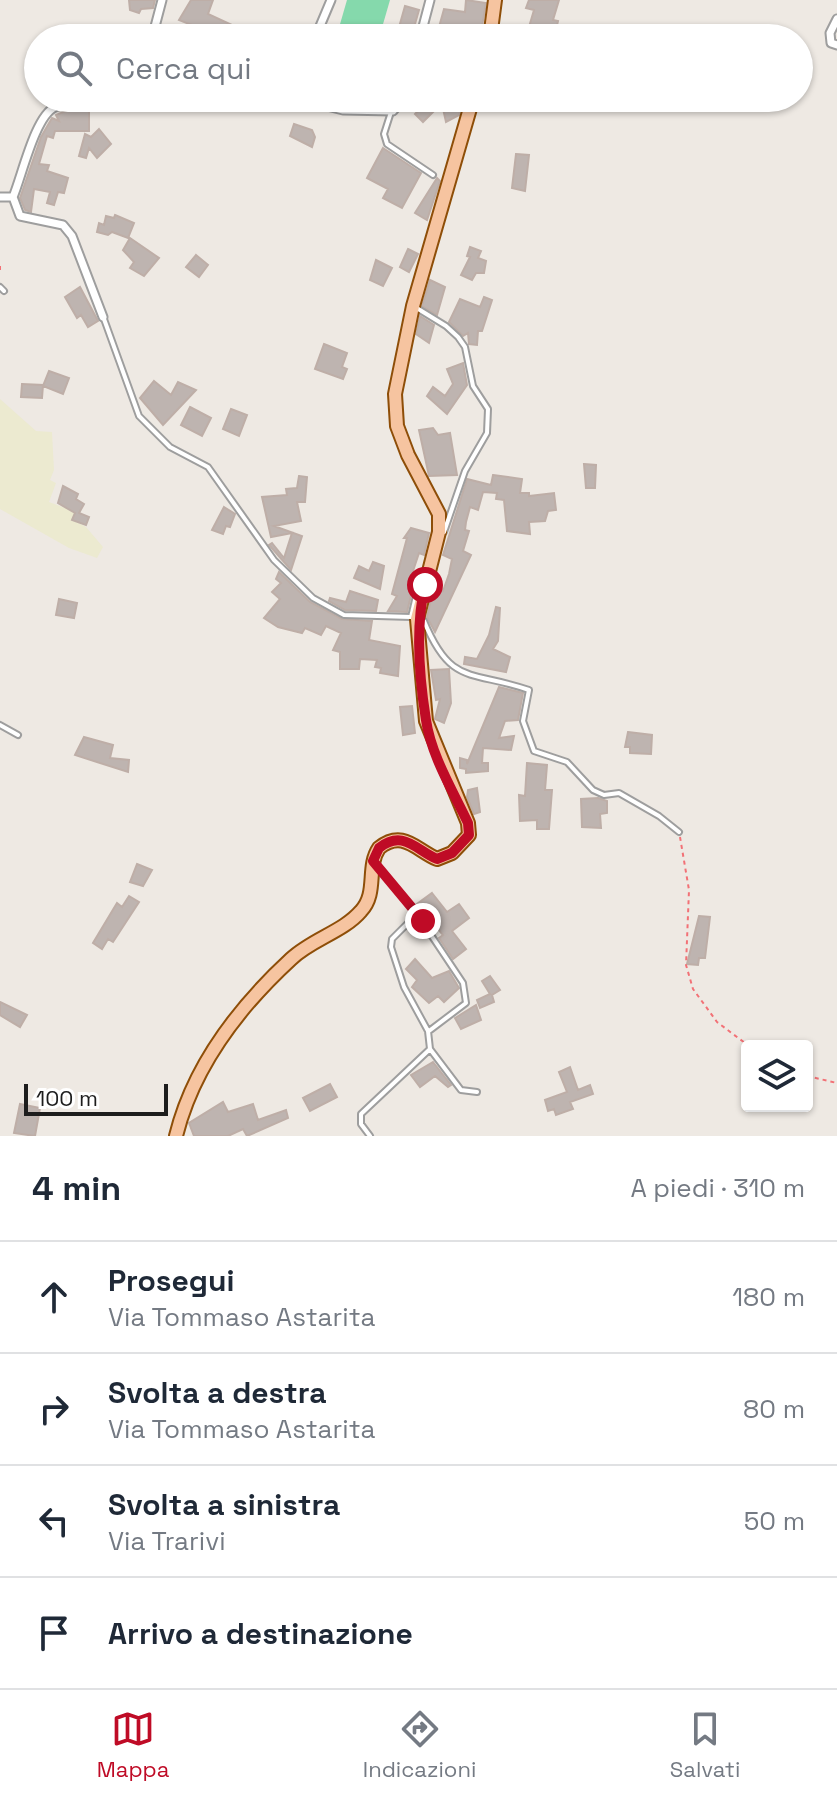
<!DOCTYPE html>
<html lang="it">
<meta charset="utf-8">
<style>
:root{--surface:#fff;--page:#f2f2f3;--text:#1f2937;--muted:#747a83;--line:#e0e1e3;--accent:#bf0b26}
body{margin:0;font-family:"Space Grotesk",sans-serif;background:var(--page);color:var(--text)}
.controls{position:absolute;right:24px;bottom:24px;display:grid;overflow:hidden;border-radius:8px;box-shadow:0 2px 6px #0004}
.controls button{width:72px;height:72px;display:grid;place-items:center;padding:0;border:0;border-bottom:2px solid var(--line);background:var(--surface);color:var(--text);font:40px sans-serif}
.scale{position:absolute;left:24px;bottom:20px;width:144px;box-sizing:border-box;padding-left:8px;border:4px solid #1d1d1d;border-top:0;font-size:22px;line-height:28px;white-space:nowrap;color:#1d1d1d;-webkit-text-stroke:6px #fff;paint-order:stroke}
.stop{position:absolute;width:24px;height:24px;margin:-18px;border:6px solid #bf0b26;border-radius:50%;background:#fff}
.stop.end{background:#bf0b26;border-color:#fff;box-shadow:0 2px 8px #0008}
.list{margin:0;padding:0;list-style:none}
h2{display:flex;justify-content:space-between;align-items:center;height:104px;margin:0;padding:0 32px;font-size:34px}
h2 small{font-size:26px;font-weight:400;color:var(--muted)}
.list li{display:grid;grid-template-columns:52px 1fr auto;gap:24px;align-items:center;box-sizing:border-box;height:112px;padding:0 32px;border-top:2px solid var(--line)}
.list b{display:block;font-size:30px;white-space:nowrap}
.list p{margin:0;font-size:26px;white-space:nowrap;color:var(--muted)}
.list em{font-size:26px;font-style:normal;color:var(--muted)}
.icon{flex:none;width:44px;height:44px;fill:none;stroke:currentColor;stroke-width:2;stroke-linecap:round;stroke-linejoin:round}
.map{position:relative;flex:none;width:837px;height:1136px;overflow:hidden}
.search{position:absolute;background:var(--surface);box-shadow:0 2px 6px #0004;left:24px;right:24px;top:24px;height:88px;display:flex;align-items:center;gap:20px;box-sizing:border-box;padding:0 28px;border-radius:44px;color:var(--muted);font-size:30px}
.sheet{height:552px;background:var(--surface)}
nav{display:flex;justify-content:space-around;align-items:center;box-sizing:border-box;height:112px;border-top:2px solid var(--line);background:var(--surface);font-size:22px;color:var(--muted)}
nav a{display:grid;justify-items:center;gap:4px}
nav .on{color:var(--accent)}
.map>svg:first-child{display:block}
.farmland{fill:#ecead0}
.pitch{fill:#85d9ac}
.building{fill:#beb4b0;stroke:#beaea7;stroke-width:2}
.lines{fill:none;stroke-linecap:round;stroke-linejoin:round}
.lane-casing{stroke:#9e9e9e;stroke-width:8}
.street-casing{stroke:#9e9e9e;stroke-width:11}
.primary-casing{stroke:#8e4e08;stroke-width:16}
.path{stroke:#f27176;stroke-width:2;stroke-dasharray:4 4;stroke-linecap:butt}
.lane{stroke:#fff;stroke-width:4}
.street{stroke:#fff;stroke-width:7}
.primary{stroke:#f6c4a0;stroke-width:12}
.route{stroke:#bf0b26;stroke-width:10}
</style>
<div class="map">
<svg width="837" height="1136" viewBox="0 0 837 1136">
<rect width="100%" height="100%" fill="#eee9e3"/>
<!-- farmland -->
<path class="farmland" d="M0,399L36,431L52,432L54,470L50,480L56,483L49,502L76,512L73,520L86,527L103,547L97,558L69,548L0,509Z"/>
<!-- pitch -->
<path class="pitch" d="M347,0H390L379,38H336Z"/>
<!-- building -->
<path class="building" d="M129,0H155L153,8L141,9L139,13L130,10Z
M191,0H213L208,14L260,38H186L192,25L179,20Z
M466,0L486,3L480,38H436L444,9L465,12Z
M529,0H559L553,20L558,21L554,38H510L512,25L529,27L534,10L526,8Z
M405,6L419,10L411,38H396Z
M452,98H464L459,115L446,122L442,104Z
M429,100L437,108L423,122L415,114Z
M68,110H89V131H55L53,138L47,136L39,164L49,165L47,171L68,178L64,193L58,192L54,205L47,203L50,192L34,189L31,212L25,210L20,198L41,137L52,118L59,121L56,115Z
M294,124L312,130L315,137L312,147L290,136Z
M99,129L111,144L97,158L89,148L86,158L79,156L85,134L91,137Z
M383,148L421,173L402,208L383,198L388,189L367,178Z
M516,154L529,155L525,191L512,188Z
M437,178L440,181L427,220L415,213Z
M115,215L134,223L128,238L112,232L108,235L97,232L99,223L104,225L106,216L114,218Z
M130,238L159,258L144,276L130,268L134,262L123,250Z
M470,247L481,251L478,258L486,261L484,273H476L472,280L461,275L470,257L467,256Z
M408,249L418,254L409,272L400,267Z
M196,255L208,265L199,277L186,267Z
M376,260L392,268L383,286L370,280Z
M430,280L445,287L437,315L422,306Z
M80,287L98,321L88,327L81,315L77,318L65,297Z
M484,297L492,300L482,331H478L477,345L469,344L468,333L463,336L449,322L460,299L480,307Z
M420,316L434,325L429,343L416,334Z
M324,344L347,353L342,367L347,369L343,379L315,369Z
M463,363L467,385L447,414L427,396L433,387L445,396L453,384L447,369Z
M49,371L69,378L63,394L43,386Z
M154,381L171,395L178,382L196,390L163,425L140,398Z
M22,384L43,385L42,398L21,397Z
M190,407L211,418L202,436L181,425Z
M231,409L247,415L239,436L223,429Z
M433,428L438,435L450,433L457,475L429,476L419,430Z
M584,464L596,465L595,488H586Z
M493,475L522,479L520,493H529V496L554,493L556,510L548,511L545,521L529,522L530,534L507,531L504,500L496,499L497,493L483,492L478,510L470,507L466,522L465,530L469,531L463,551L471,555L435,632L427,617L434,587L443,591L449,574L452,559L443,555L467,479L491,485Z
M299,476L307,477L305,502H297L301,521L274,526L302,536L291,570L269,545L272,543L284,558L292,533L271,537L262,497L287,495L286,489L297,488Z
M63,486L78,494L76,499L84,504L79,513L89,517L86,525L72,520L75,513L58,503Z
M224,507L235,514L230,527L226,526L223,534L212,530Z
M411,528L429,533L424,555L419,553L411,577L415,579L407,612L388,611L397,596L392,594L407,538H404Z
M373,562L384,566L380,589L354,578L359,566L369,571Z
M279,572L310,602L342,619L372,621L369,640L400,646L398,676L380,673L381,668L375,667L377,660L360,659L359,669H340V652L333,650L341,633L326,626L321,635L305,628L302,633L278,627L264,618L280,599L272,592L281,583L276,579Z
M350,591L378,600L376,611L345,610L329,601L330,598L346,602Z
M59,599L77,603L74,618L56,615Z
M496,607L500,608L498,641L493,649L510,657L506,672L464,664L465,657L477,659L489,635Z
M449,669L451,703L444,723L435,719L440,699L436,700L431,670Z
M499,687L523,693L518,720L505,721L499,738L514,736L511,750L483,748L482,763H488V771L466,773V769L460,768V758L467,760V764Z
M412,706L415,733L403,735L400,707Z
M628,732L652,735L651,754L630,753V747H625Z
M84,737L113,745L110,758L129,760L128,772L75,755Z
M527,763L547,765L545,790H552L549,829H537V820L520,821L519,795L525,796Z
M477,788L480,812L474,814L467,797L468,790Z
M598,798L607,801V813L600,814L601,828L582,827L581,799Z
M137,864L152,870L143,886L130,882Z
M432,893L447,912L459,904L469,918L452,931L466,949L453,959L439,938L443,935L417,904Z
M129,896L139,902L113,942L108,939L102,949L93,943L117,903L122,907Z
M699,916L710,917L705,958H699L698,965L687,964Z
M415,959L432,978L449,971L459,988L444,1002L438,996L429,1003L412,987L417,980L406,969Z
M490,976L500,990L492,995L494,1002L480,1008L477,1000L490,994L482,981Z
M0,1002L27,1015L20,1027L0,1015Z
M476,1005L481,1020L461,1029L455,1018Z
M433,1062L451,1085L448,1087L435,1076L420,1087L411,1075Z
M570,1067L578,1090L590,1085L593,1094L570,1102L573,1109L556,1115L554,1109L548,1111L545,1100L567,1092L559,1072Z
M330,1084L337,1097L310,1111L303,1098Z
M223,1102L228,1112L253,1104L258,1120L286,1110L288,1118L247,1136L243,1129L228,1136H194L189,1123Z
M20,1104L40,1108L35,1136L14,1133Z"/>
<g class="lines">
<defs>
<path id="lane" d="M401,105L416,98
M391,112L384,134L387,144L433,175
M0,287L4,291
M415,307L446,326L458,337L465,347L473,386L488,409L487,433L465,471L444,532
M104,319L139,416L170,447L208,467L274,560L313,598L344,615L411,617L421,575H425
M419,619L424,621C451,687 472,670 529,690L523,721L534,751L567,762L593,790L604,795L619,793L659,816L679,832
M0,725L18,735
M417,914L463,983L466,1003L429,1031
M430,1049L461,1090L477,1092
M370,1136L361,1124V1114L430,1049L428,1031L404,987L391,947L392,939L417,914L375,863"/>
<path id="street" d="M837,19L830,33L831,43L837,45
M152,38L162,0
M315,38L331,0
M420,38L430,0
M295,98L343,110L393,111L404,98
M0,197H13
M13,197L20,216L63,225L72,236L103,317
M13,197C22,176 35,116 55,107C70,100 89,107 110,98"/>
<path id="primary" d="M490,38L495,0
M176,1136C193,1067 239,1007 291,959C312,939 343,932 361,911C378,893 366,867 379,848C403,829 416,850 437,859L452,853L469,835L468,823L426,721L417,619L439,532V514L408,455L397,426L395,394L413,306L473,98"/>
</defs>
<!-- lane casing -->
<use href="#lane" class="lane-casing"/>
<!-- street casing -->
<use href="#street" class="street-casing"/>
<!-- primary casing -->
<use href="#primary" class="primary-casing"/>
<!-- path -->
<path class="path" d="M0,266V272
M680,837L689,890L686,965L693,989L717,1022L749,1046
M807,1076L837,1083"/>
<!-- lane -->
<use href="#lane" class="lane"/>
<!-- street -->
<use href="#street" class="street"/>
<!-- primary -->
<use href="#primary" class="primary"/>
</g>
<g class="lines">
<!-- route -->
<path class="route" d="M423,921L373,861L379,848C403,829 416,850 437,859L452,853L469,835L468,823C453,791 431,755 426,720C419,676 415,627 425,585"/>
</g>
</svg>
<div class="controls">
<button><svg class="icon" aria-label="layers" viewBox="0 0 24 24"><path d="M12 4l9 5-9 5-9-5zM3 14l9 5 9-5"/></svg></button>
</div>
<div class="scale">100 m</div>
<div class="stop" style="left:425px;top:585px"></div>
<div class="stop end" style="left:423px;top:921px"></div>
<div class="search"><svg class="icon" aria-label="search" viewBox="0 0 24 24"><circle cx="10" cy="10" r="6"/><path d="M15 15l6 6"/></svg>Cerca qui</div>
</div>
<section class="sheet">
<h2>4 min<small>A piedi · 310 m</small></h2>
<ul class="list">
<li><svg class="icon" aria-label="ahead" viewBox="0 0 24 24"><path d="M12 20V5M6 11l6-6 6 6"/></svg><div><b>Prosegui</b><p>Via Tommaso Astarita</p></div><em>180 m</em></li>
<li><svg class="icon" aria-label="right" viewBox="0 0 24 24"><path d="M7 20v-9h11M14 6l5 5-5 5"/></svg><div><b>Svolta a destra</b><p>Via Tommaso Astarita</p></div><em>80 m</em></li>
<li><svg class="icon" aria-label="left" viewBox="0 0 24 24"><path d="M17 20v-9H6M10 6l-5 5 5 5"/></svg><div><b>Svolta a sinistra</b><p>Via Trarivi</p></div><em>50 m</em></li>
<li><svg class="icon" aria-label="arrive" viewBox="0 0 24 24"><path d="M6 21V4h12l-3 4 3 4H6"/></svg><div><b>Arrivo a destinazione</b></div></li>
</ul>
</section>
<nav>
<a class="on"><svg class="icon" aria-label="map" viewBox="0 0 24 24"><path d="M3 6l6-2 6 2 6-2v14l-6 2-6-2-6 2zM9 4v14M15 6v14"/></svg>Mappa</a>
<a><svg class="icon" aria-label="directions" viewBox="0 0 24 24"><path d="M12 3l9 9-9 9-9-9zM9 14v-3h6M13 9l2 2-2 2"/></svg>Indicazioni</a>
<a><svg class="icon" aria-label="saved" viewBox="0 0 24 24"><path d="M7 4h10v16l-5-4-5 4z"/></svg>Salvati</a>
</nav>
